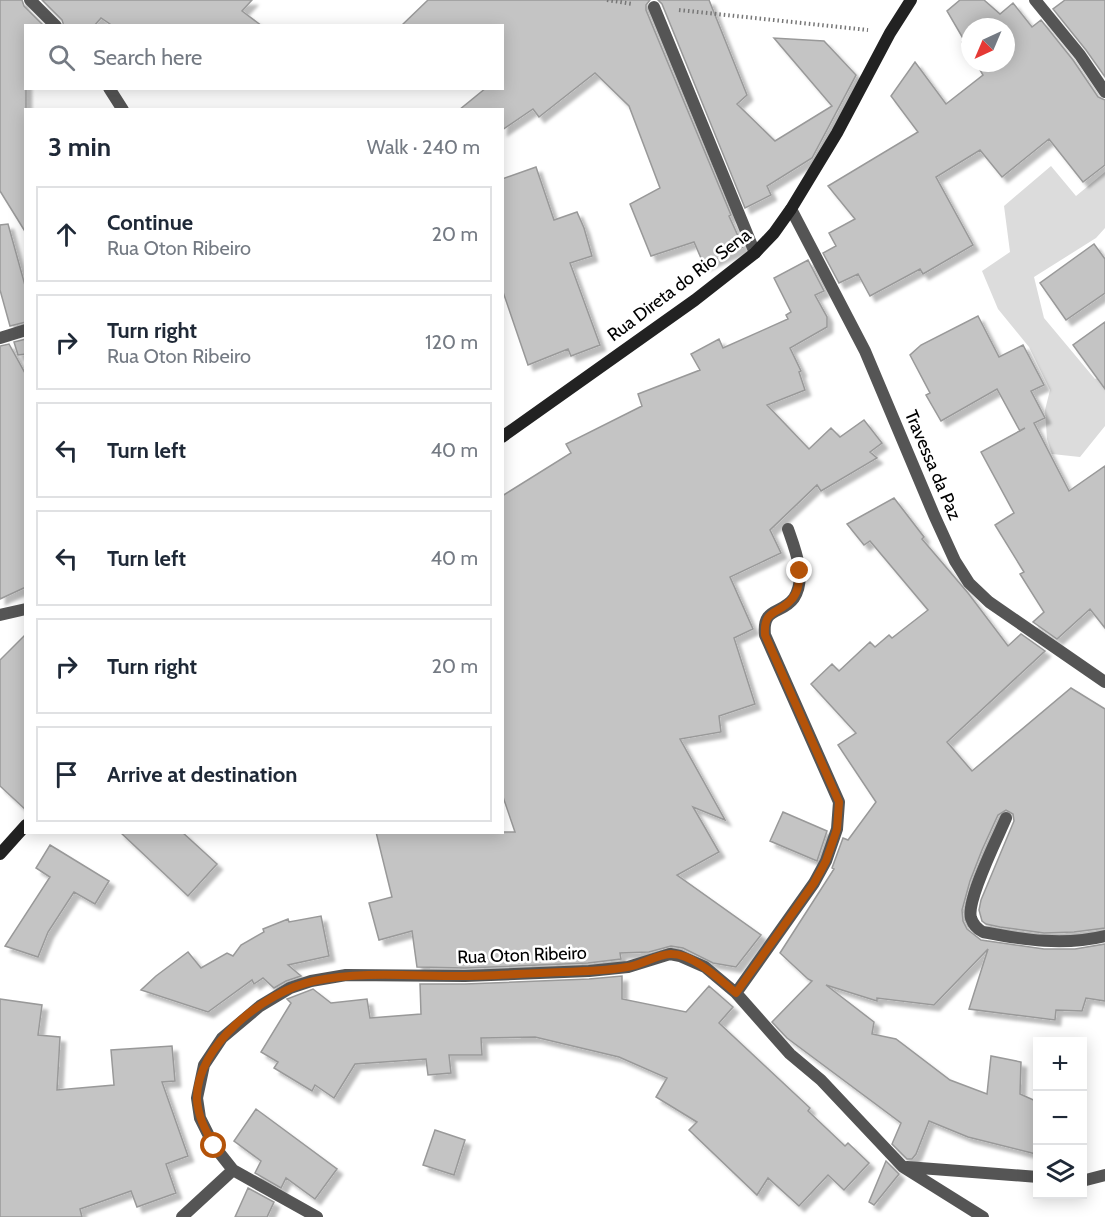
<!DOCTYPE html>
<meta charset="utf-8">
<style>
:root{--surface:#fff;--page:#f6f6f7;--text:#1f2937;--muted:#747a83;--line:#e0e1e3}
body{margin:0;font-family:Cabin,sans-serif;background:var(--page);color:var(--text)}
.controls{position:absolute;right:18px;bottom:18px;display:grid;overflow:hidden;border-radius:0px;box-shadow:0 3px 15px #0003}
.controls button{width:54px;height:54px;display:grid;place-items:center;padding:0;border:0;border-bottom:2px solid var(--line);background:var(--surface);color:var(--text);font:30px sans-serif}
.compass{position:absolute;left:961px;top:18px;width:54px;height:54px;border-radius:50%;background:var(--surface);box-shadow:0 3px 15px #0003;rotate:224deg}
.stop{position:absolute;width:18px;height:18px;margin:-14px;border:4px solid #b45309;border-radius:50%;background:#fff}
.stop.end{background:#b45309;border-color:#fff;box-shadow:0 2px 6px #0008}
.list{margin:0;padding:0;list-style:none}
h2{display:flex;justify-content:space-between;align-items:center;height:78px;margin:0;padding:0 24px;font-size:26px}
h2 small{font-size:20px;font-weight:400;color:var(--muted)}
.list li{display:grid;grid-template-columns:39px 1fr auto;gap:18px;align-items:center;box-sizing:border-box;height:96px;margin:0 12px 12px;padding:0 12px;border:2px solid var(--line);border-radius:0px}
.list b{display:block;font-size:22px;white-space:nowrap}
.list p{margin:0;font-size:20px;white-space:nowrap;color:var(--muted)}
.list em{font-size:20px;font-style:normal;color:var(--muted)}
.icon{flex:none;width:33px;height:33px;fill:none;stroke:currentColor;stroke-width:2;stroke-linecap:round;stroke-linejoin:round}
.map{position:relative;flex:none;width:1105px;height:1217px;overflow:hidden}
.search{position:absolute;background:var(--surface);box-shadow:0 3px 15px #0003;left:24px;top:24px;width:480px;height:66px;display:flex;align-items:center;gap:15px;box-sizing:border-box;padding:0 21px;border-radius:0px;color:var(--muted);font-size:22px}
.panel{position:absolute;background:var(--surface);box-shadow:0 3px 15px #0003;left:24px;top:108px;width:480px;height:726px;border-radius:0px}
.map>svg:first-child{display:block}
.green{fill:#dcdcdc}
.building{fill:#c4c4c4;stroke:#999;stroke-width:1.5;filter:url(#shadow)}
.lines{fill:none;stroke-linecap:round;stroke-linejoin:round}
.path{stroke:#777;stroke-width:4;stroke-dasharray:1.5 3;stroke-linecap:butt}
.street{stroke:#555;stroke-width:12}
.secondary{stroke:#222;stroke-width:12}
.route{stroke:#b45309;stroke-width:8}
.labels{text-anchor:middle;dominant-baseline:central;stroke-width:5;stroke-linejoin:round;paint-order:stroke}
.street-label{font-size:18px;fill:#000;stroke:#fff}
</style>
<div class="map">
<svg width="1105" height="1217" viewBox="0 0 1105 1217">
<defs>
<filter id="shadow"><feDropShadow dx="5.5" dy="5.5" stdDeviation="1.5" flood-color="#0004"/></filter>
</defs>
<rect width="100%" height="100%" fill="#fff"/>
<!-- green -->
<path class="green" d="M1051,166L1076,196L1105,172V228L1096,238L1034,277L1044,318L1095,379L1105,375V426L1080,457L1052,454L1047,439L1045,410L1050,390L1029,347L998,309L982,271L1010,252L1004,206Z"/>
<!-- building -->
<path class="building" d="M0,0H22L24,6L44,26H26V233L0,191Z
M42,0H252L242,11L262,26H113L101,18L94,26H64L62,20Z
M428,0H650L646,5V10L731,215L729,216L743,247L704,265L694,242L651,256L630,204L660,188L629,106L595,73L539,117L533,109L502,130V110H459L486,88H502V26H401Z
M658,0H709L747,95L737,104L775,141L832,106L774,38L824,41L856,75L812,158L767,186L771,195L745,208L662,4Z
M960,0H984L1000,14L1013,3L1032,27L1041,20L1073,60L1098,97L1105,100V165L1083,182L1049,139L1002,177L980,150L936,177L973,245L923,274L920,269L870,296L858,274L839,283L823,253L836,246L829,233L855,219L828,186L918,132L891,96L915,62L946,104L983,75L976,63H1006V27H970V52L962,42L964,40L947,11Z
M1065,0H1105V77L1086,50L1053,9Z
M536,167L554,220L577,212L584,228L592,256L570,263L600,345L571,356L568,349L528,365L502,289V179Z
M8,224L26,289V322L10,326L0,290V225Z
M1094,244L1105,259V293L1066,320L1040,283Z
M808,260L824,291L815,295L827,317V327L790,348L801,371L799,372L805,390L767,405L809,449L831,428L840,437L864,420L882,443L870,452L877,458L821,491L817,485L770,530L781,553L730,577L753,629L734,638L755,704L719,716L721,732L680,739L725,820L693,807L719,852L677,875L761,935L736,967L713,963L683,948L671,946L649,952L620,953L621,959L588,963L465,968L417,967L412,931L379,940L369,903L392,897L376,832H515L502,794V496L571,453L566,444L642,406L638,394L700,370L691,354L719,339L723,348L788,319L786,315L791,312L774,278Z
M978,316L999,357L1023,345L1044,385L1031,391L1045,418L1034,423L1069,491L1105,466V628L1090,609L1057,639L1033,622L1044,612L1020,574L1024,572L995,525L1014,513L981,452L1025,428L1020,431L997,389L941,421L926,395L930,393L910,355L921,345Z
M1105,322V389L1073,345Z
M26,339V354L18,355L14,342Z
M9,344L26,375V587L0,599V346Z
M894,498L924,537L922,539L968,593L1008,646L1021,634L1045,651L947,742L972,771L1071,688L1105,709V928L1074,932L1044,933L1000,927L986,924L982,921L979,910L981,900L1014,821L1013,814L1006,810L998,815L982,850L970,881L962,910L963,921L967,929L981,940L1044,949H1075L1105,944V1001L1086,998L1082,1011L1056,1010L1055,1020L969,1009L988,949L934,1005L877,998V1001L826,985L874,1022L872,1034L896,1039L950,1080L987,1094L991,1056L1021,1062L1020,1094L1038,1102L1036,1154L968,1137L929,1121L916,1154L912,1159H907L892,1144L901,1123L787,1038L772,1022L812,981L808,979L780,953L834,869L832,868L843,838L848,840L876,802L838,745L856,733L811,684L832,664L839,671L870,642L875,647L889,635L892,638L928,610L870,541L864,545L847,524Z
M26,634V810L0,786V660Z
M783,812L827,831L817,861L770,841Z
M120,832H182L217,864L188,896Z
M50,845L109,881L95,904L74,892L48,932L38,957L5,946L50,877L36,868Z
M321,916L329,956L288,965L301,976L286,981L274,988L263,978L254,984L252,980L208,1012L141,990L156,976L188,952L201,968L227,953L233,956L241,945L264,932L263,929L288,919L289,922Z
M622,976V999L686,1012L709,986L733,1007L719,1023L810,1108L808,1111L845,1146L848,1143L869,1163L844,1190L828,1175L799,1206L768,1178L757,1195L689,1130L697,1122L656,1097L667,1078L619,1057L535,1037L481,1038L482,1055H449L451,1073L428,1075L426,1059L355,1064L334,1098L315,1085L312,1091L274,1068L278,1062L261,1052L291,1003L287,999L313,989L331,1003L367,999L370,1018L421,1014L420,984H465L589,979Z
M0,999L42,1005L38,1035L60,1037L57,1090L114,1085L111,1050L172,1046L175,1081L162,1082L188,1156L166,1164L176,1193L137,1207L131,1191L80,1209L82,1217H0Z
M256,1109L337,1169L315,1199L286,1178L281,1188L255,1173L261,1161L234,1141Z
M435,1130L465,1140L454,1175L423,1165Z
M886,1161L899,1174L874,1205L869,1202Z
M248,1188L274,1202L267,1217H235Z"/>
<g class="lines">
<!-- path -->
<path class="path" d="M607,0L633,4
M679,10L868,30"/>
<!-- street -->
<path class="street" d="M30,0L56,26
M1035,0L1080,55L1105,92
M654,7L755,253
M109,88L123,110
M791,209L865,351L934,515L955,561L969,583L989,602L1105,682
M0,338L26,330
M0,615L26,609
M1006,818C998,837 966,900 971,918C973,924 977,929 983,932C1024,940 1064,946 1105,936
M736,993L814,883L826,861L837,829L839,802L765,635C762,606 782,615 794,598C807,578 795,549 788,529
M907,1167L1038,1177
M1082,1181L1105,1175
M182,1217L233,1170
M317,1217L233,1170L214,1146L200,1118L197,1098L204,1065L222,1038L260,1006L290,988L311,981L346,975L465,976L589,971L628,967L670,954L680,956L705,967L736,993L790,1054L821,1080L903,1167L983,1217"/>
<!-- secondary -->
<path class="secondary" d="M502,437L695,300L755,253L774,233L791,209L837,133L890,33L911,0
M0,854L26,825"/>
</g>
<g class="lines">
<!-- route -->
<path class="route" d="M214,1146C206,1131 198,1117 197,1100C195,1046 265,991 314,981C361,971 411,976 459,976C494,976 529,973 563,972C584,971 606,971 627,967C641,965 656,955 670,954C693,953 720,980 736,993L814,883L826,861L837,829L839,802L765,635C763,608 779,615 792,599C799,591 799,581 800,571"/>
</g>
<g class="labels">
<!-- street labels -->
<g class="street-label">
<text transform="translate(679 285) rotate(-37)">Rua Direta do Rio Sena</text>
<text transform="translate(933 465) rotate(67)">Travessa da Paz</text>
<text transform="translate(522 955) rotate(-2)">Rua Oton Ribeiro</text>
</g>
</g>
</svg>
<div class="controls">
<button>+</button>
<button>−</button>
<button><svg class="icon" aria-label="layers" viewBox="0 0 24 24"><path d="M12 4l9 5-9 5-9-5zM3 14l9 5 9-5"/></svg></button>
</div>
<svg class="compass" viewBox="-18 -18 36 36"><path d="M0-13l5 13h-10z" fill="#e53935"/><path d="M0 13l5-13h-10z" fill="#747a83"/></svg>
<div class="stop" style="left:214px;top:1146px"></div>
<div class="stop end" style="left:800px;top:571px"></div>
<div class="search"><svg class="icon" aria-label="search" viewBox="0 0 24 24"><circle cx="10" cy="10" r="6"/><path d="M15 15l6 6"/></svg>Search here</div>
<section class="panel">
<h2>3 min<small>Walk · 240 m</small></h2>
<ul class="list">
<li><svg class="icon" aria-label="ahead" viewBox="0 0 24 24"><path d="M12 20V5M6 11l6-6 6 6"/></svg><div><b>Continue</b><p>Rua Oton Ribeiro</p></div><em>20 m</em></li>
<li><svg class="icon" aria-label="right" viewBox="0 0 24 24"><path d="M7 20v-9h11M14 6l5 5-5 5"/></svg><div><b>Turn right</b><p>Rua Oton Ribeiro</p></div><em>120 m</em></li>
<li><svg class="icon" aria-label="left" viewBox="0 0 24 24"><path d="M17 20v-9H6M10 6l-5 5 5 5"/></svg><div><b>Turn left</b></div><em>40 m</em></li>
<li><svg class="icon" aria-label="left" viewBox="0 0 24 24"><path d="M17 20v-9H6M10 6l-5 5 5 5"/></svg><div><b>Turn left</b></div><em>40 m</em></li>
<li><svg class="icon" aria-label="right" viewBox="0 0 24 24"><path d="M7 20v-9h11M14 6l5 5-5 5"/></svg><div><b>Turn right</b></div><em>20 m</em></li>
<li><svg class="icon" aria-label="arrive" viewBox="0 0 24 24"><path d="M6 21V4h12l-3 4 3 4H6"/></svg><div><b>Arrive at destination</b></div></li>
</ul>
</section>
</div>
